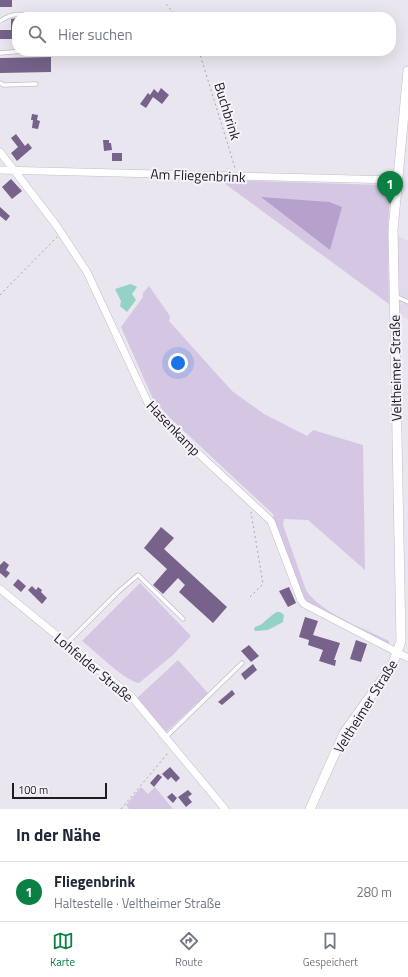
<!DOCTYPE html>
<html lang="de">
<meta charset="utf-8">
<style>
:root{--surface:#fff;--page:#f6f6f7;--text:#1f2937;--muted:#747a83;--line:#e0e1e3;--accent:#0b8043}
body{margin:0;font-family:"Titillium Web",sans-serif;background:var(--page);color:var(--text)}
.scale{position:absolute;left:12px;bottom:10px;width:95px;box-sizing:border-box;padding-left:4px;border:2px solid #1d1c1f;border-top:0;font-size:11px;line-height:14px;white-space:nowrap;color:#1d1c1f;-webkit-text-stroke:3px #f7f3fd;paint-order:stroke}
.you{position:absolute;left:178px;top:363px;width:14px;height:14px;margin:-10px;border:3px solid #fff;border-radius:50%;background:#1a73e8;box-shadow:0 0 0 6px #1a73e833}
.badge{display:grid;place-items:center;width:26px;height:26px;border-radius:50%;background:var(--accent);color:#fff;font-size:13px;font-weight:700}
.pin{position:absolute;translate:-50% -33px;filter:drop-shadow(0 1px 2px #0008)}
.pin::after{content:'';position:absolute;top:21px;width:14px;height:12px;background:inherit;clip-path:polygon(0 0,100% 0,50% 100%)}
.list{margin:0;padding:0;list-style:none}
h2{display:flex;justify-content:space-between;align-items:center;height:52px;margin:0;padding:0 16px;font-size:17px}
h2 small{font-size:13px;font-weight:400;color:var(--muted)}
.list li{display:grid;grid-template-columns:26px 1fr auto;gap:12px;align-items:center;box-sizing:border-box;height:60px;padding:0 16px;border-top:1px solid var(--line)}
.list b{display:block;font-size:15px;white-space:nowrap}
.list p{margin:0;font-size:13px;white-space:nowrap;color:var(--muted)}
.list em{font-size:13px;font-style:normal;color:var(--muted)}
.icon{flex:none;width:22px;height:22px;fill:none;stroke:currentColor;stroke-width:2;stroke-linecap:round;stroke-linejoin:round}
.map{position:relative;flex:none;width:408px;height:809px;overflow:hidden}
.search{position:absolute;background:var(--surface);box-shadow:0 4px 16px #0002;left:12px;right:12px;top:12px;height:44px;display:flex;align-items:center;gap:10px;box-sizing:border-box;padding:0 14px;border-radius:16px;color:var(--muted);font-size:15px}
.sheet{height:112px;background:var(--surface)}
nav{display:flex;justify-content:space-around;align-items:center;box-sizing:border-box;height:56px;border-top:1px solid var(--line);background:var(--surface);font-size:11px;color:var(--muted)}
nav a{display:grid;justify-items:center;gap:2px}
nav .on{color:var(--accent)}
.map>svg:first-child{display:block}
.built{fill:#e1daea}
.green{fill:#d5c7e4}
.forest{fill:#b6a1cd}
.water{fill:#93d2c7}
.building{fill:#76628a}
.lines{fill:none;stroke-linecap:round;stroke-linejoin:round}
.lane-casing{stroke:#c2bdc7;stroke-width:5}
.street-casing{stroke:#c2bdc7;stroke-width:8}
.secondary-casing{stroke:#c2bdc7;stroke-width:10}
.path{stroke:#aaa7ae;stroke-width:1;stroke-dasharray:2 3;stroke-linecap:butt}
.lane{stroke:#fff;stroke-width:3.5}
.street{stroke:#fff;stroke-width:7}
.secondary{stroke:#fff;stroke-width:9}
.labels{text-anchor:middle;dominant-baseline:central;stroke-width:4;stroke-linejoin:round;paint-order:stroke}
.street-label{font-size:14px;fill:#1d1c1f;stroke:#f7f3fd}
</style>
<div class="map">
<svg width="408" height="809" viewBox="0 0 408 809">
<rect width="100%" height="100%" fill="#eae6ef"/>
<!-- built -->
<path class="built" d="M396,235L408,241V319L392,312Z"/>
<!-- green -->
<path class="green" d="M226,180L383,185L390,194L388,229L389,304L224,183Z
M149,286L170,316L169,321L232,391L264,414L307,436L313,430L363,445L365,570L308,520L284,519L283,525L306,590C319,612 365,629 389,641V645L306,602L300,592L271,519L274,515L171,419L153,399L121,327L143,297V293Z
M140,583L191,636L173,655L139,683C126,682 94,650 82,641Z
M178,660L208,693L166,732L137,698Z
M141,787L148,794L155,787L173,809H129L126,805Z"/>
<!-- forest -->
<path class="forest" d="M261,197L329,202L342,207L330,250Z"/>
<!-- water -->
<path class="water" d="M131,284L137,287L132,294L136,300L127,312L120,306L121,301L115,289Z
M277,612H280L284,615L283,622L268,630L255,631L254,628C257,625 260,626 263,623C268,619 271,615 277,612Z"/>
<!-- building -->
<path class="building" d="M0,0H12V7H0Z
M17,18V33H12V39H0V30H11V19Z
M51,57V72L0,73V58Z
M161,88L169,95L162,104L153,97L146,108L140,104L148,93L150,95L154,89L158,93Z
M32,114L38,115L37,120L40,121L38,129L32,128L33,120H31Z
M16,134L25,146L28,143L32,148L17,161L11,153L18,147L11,138Z
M103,140H109V143H111L112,150L104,151Z
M112,153H122V161H112Z
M11,179L22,191L12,199L2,187Z
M0,207L10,216L6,221L0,216Z
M161,527L174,538L164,549L227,607L213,623L179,592L185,585L178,578L163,594L153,585L167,569L144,548Z
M4,561L9,565L6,570L10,573L6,578L0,573V565Z
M18,579L26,586L21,592L13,585Z
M32,586L36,590L38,587L42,590L41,592L47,598L42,604L28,590Z
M289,587L296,603L288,607L279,591Z
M305,617L318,621L313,635L340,643L334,660H336L335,666L319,661L323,650L308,645L309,640L299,637Z
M356,640L367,644L361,662L350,659Z
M249,645L259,656L251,662L241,651Z
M253,664L257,670L245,680L241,674Z
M232,690L235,694L222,705L218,702Z
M170,767L180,778L176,782L171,777L168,780L162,774Z
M158,774L162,777L154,787L150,783Z
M188,790L192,794L188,797L192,802L186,807L178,797Z
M172,793L177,798L173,803L167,797Z"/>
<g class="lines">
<defs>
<path id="lane" d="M0,21C8,16 19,11 27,17
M0,53L24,51
M0,83L4,85L36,84
M395,296L408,302
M66,644L118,592L138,575L183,619
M166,737L242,663"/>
<path id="street" d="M0,152L56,225L87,272L148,403L171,428L271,521L301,600L304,604L408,658
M0,170L397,180
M0,589L131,696L225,809"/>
<path id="secondary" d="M310,809L344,733L392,666L401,641L393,230L408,71"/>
</defs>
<!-- lane casing -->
<use href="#lane" class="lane-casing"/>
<!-- street casing -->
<use href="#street" class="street-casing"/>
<!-- secondary casing -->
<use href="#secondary" class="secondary-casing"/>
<!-- path -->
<path class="path" d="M166,4L177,17
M199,51L235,168
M0,295L57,237
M250,597L263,584L251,512
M121,809L168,753"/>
<!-- lane -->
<use href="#lane" class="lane"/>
<!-- street -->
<use href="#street" class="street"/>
<!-- secondary -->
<use href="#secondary" class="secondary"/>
</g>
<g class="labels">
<!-- street labels -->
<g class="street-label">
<text transform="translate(228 111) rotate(73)">Buchbrink</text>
<text transform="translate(198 175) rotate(2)">Am Fliegenbrink</text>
<text transform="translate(395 368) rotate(-91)">Veltheimer Straße</text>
<text transform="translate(174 428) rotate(46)">Hasenkamp</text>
<text transform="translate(94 667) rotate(40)">Lohfelder Straße</text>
<text transform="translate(365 706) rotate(-58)">Veltheimer Straße</text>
</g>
</g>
</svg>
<div class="scale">100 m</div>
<div class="you"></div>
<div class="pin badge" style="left:390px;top:204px">1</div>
<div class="search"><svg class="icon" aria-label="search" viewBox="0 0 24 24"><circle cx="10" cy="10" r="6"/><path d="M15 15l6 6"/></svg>Hier suchen</div>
</div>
<section class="sheet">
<h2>In der Nähe<small></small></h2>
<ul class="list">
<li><span class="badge">1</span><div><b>Fliegenbrink</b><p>Haltestelle · Veltheimer Straße</p></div><em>280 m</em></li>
</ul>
</section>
<nav>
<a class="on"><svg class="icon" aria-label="map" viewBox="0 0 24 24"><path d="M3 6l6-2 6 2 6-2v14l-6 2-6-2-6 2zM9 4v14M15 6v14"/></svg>Karte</a>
<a><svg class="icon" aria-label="directions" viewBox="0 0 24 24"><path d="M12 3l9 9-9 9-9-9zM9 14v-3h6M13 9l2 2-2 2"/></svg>Route</a>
<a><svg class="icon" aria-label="saved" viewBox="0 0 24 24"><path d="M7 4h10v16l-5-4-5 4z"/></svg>Gespeichert</a>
</nav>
